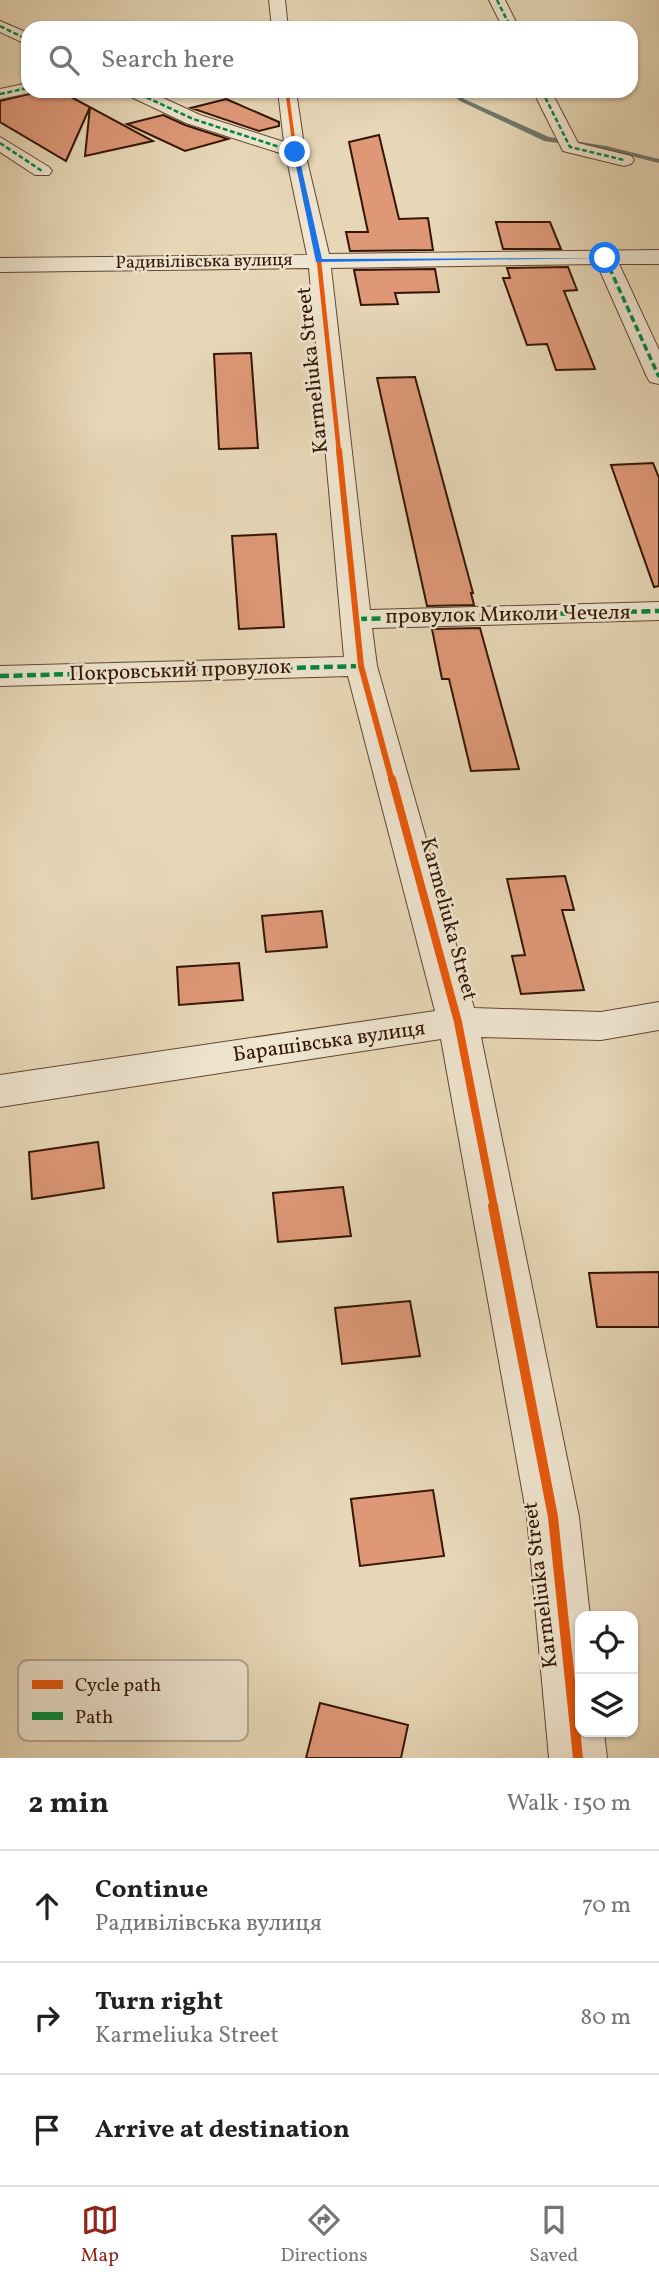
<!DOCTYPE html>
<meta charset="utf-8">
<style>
:root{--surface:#fff;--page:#f2f2f2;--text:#202124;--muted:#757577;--line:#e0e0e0;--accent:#8f2418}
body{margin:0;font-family:Vollkorn,serif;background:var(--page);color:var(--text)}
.controls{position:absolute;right:21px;bottom:21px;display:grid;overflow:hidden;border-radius:14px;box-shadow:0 2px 5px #0004}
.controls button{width:63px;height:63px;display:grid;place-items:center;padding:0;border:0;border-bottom:2px solid var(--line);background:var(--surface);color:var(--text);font:35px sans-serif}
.stop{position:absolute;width:21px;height:21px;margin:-16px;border:5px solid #1a73e8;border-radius:50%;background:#fff}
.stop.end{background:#1a73e8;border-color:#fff;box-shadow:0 2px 7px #0008}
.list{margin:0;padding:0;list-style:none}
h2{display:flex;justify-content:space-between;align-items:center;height:91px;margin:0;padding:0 28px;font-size:30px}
h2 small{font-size:23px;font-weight:400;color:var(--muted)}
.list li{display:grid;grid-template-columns:46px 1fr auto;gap:21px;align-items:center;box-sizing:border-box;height:112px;padding:0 28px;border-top:2px solid var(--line)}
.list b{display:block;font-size:26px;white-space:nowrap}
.list p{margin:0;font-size:23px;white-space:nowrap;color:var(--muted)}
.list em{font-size:23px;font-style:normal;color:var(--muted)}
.icon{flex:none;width:38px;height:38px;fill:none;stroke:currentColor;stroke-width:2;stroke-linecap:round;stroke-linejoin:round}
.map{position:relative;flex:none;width:659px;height:1758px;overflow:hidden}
.search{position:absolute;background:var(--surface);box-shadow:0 2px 5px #0004;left:21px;right:21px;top:21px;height:77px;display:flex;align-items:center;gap:18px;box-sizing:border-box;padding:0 24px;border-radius:21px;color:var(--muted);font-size:26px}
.sheet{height:427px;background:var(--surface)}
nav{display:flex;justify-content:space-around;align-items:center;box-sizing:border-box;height:98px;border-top:2px solid var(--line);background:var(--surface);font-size:19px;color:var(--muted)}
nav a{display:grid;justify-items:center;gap:4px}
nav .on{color:var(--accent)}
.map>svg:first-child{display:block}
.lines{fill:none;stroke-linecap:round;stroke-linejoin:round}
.stream{fill:#70776e;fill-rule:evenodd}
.building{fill:#de9878;stroke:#351604;stroke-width:2}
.street-casing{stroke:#624631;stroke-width:2}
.street{fill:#efe5d0;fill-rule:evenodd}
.quiet-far2{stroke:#00873e;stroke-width:2.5;stroke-dasharray:5 2.5;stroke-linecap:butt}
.quiet-far1{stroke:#00873e;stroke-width:3.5;stroke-dasharray:7 3.5;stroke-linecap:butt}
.quiet{stroke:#00873e;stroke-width:4.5;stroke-dasharray:9 4.5;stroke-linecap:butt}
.cycleway-far4-casing{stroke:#efe5d0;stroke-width:5}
.cycleway-far3-casing{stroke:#efe5d0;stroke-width:7}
.cycleway-far2-casing{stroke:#efe5d0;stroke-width:10}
.cycleway-far1-casing{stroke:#efe5d0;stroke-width:12}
.cycleway-casing{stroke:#efe5d0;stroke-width:14}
.cycleway-far4{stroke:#e8590c;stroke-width:3.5}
.cycleway-far3{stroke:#e8590c;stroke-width:4.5}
.cycleway-far2{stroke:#e8590c;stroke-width:6}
.cycleway-far1{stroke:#e8590c;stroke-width:8}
.cycleway{stroke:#e8590c;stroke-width:10}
.route{fill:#1a73e8}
.labels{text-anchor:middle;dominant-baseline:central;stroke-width:5;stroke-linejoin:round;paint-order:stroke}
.far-street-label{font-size:18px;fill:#351604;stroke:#efe5d0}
.street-label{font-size:21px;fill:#351604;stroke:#efe5d0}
.key{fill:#efe5d0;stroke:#b7a793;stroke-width:2}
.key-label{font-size:19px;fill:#351604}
</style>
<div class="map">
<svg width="659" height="1758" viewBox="0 0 659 1758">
<rect width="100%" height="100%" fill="#e7d7b7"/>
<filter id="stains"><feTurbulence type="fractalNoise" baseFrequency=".00286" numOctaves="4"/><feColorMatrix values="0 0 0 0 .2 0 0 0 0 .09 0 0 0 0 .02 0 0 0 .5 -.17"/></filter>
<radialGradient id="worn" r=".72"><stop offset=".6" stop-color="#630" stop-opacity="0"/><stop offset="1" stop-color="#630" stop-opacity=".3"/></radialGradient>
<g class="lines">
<!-- stream -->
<path class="stream" d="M449,91H456L464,99L549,137L606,146L659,159V163L606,150L544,141L460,101Z"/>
</g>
<!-- building -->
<path class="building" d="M42,91H60L153,141L85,156L90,107L66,161L0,122V101Z
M226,99L279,122V126L259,131L191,108Z
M163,115L185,125L228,139L185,151L127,124Z
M379,135L399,219L428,218L433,250L350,251L346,232H368L349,142Z
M496,222H550L561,249H503Z
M568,267L577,290L564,291L595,369L556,370L547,344L527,345L503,278H510L507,268Z
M435,269L439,292L395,293L398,304L361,305L354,270Z
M251,353L258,448L219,449L214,354Z
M415,377L473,593H471L474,605L427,606L377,378Z
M653,463L659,478V586L654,587L611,465Z
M276,534L284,627L239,629L232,536Z
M480,628L519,769L471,771L449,679H442L432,629Z
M565,876L574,910H562L584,990L521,994L512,956L525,955L507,879Z
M322,911L327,947L266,952L262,916Z
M239,963L243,1000L179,1005L177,967Z
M98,1142L104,1188L32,1199L29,1152Z
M343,1187L351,1236L278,1242L273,1193Z
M659,1272V1327H597L589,1273Z
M410,1301L420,1356L342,1364L335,1308Z
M433,1490L444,1556L360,1566L351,1499Z
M320,1703L408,1725L401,1758H306Z"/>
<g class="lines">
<defs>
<path id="street" d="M269,0H285L288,28H272Z
M489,0H505L519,28H503Z
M0,21L28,33V45L0,32Z
M28,83V91L34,92L0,99V89Z
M124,91H148L200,115L284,142L278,91H296L305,152L329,254L659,250V264H619L659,350V384L650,382L647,377L597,264L331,268L370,610L659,602V620L372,628L377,666L474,1008L601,1012L659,1002V1030L601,1040L481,1037L579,1517L590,1616H580V1732H604L607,1758H549L527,1517L441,1039L0,1107V1075L435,1011L348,676L0,686V666L344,657L309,268L0,272V258L307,255L286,155L186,123L127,95Z
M533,91H551L578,143L631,156L634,160L631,164L624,166L563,151Z
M0,137L49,167L52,171L49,175H35L0,152Z"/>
</defs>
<!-- street casing -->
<use href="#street" class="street-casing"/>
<!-- street -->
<use href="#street" class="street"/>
<!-- quiet-far2 -->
<path class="quiet-far2" d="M497,0L511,28
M0,26L28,40
M133,91L193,119L295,152
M542,91L570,147L624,160
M0,94L28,88
M0,143L42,171"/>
<!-- quiet-far1 -->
<path class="quiet-far1" d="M605,258L659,377"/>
<!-- quiet -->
<path class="quiet" d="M358,619L659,611
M0,676L361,666"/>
<defs>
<path id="cycleway-far4" d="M287,91L295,152L305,197"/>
<path id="cycleway-far3" d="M305,196L319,261L339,452"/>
<path id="cycleway-far2" d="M339,450L361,666L392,781"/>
<path id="cycleway-far1" d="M392,779L458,1022L494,1207"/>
<path id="cycleway" d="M493,1206L553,1517L578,1758"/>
</defs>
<!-- cycleway-far4 casing -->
<use href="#cycleway-far4" class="cycleway-far4-casing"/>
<!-- cycleway-far3 casing -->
<use href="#cycleway-far3" class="cycleway-far3-casing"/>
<!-- cycleway-far2 casing -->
<use href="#cycleway-far2" class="cycleway-far2-casing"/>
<!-- cycleway-far1 casing -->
<use href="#cycleway-far1" class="cycleway-far1-casing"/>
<!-- cycleway casing -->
<use href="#cycleway" class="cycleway-casing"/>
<!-- cycleway-far4 -->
<use href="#cycleway-far4" class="cycleway-far4"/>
<!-- cycleway-far3 -->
<use href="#cycleway-far3" class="cycleway-far3"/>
<!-- cycleway-far2 -->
<use href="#cycleway-far2" class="cycleway-far2"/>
<!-- cycleway-far1 -->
<use href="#cycleway-far1" class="cycleway-far1"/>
<!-- cycleway -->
<use href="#cycleway" class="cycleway"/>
</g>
<!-- route -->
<path class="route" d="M293,151L298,152L322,259L609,258L316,262Z"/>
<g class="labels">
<!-- far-street labels -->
<g class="far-street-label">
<text transform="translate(204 262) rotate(-1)">Радивілівська вулиця</text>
</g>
<!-- street labels -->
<g class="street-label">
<text transform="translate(313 370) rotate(-96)">Karmeliuka Street</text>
<text transform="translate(508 615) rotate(-1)">провулок Миколи Чечеля</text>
<text transform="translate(180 671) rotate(-2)">Покровський провулок</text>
<text transform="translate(448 919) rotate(75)">Karmeliuka Street</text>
<text transform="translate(329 1042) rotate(-8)">Барашівська вулиця</text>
<text transform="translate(541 1585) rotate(-97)">Karmeliuka Street</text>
</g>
</g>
<!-- legend -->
<rect x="18" y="1660" width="230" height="81" rx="10" class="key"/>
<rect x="32" y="1680" width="31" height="9" fill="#e8590c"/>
<rect x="32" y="1712" width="31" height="8" fill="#00873e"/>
<g class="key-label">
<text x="75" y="1691">Cycle path</text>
<text x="75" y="1723">Path</text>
</g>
<rect width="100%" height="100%" filter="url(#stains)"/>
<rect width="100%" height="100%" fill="url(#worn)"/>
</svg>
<div class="controls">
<button><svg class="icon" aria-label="locate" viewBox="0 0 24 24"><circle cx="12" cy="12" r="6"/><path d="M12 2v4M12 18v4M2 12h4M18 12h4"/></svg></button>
<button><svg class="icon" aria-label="layers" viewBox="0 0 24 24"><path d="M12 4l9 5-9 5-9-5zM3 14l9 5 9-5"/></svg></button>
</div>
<div class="stop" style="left:605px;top:258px"></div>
<div class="stop end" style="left:295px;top:152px"></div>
<div class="search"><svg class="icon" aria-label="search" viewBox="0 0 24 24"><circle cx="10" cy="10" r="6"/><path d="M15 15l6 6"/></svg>Search here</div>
</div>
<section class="sheet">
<h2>2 min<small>Walk · 150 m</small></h2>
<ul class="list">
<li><svg class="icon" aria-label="ahead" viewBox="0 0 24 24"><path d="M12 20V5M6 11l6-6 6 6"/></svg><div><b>Continue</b><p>Радивілівська вулиця</p></div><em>70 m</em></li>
<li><svg class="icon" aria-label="right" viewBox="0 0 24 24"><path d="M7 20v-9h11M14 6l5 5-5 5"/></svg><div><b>Turn right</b><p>Karmeliuka Street</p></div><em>80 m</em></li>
<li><svg class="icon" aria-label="arrive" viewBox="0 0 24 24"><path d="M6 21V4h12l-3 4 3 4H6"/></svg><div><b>Arrive at destination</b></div></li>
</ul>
</section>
<nav>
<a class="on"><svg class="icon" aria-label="map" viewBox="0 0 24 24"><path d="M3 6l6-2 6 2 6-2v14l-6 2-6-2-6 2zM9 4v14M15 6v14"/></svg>Map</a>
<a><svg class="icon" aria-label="directions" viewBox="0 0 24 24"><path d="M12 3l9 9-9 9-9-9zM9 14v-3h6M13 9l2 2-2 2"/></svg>Directions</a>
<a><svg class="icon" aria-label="saved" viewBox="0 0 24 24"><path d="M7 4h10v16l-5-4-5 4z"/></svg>Saved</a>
</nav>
